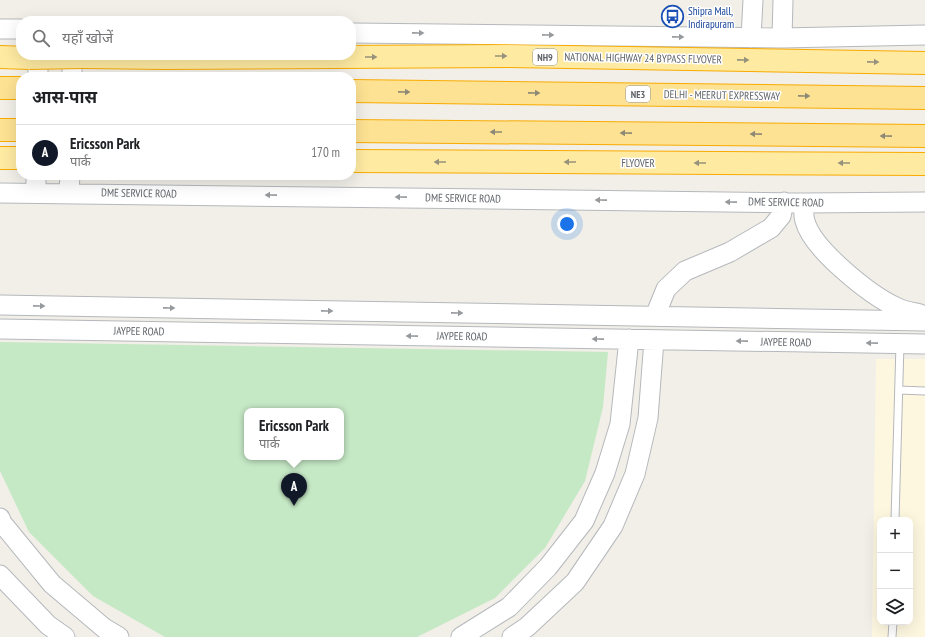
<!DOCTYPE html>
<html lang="hi">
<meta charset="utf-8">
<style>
:root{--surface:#fff;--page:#f6f6f6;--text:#202124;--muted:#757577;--line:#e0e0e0;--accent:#111827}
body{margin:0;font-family:"PT Sans Narrow","Noto Sans Devanagari",sans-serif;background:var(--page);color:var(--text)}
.controls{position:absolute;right:12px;bottom:12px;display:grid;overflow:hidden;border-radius:8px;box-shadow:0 4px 16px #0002}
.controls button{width:36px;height:36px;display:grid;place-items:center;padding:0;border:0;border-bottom:1px solid var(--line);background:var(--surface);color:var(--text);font:20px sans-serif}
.you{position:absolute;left:567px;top:224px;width:14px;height:14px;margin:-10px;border:3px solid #fff;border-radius:50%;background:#1a73e8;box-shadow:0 0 0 6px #1a73e833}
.badge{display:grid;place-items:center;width:26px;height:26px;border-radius:50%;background:var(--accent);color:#fff;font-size:13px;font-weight:700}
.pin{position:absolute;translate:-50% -33px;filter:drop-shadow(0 1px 2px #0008)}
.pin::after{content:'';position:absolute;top:21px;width:14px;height:12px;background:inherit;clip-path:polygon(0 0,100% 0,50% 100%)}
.popup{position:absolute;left:244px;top:408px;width:100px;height:52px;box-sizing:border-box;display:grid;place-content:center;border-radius:8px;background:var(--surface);filter:drop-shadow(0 1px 3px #0005);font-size:13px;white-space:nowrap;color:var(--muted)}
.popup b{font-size:15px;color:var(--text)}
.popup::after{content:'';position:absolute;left:50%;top:100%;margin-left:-8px;border:8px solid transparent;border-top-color:var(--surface)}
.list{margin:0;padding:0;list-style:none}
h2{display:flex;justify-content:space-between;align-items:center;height:52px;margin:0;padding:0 16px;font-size:17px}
h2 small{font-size:13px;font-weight:400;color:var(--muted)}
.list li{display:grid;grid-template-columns:26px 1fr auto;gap:12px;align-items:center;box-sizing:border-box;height:56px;padding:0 16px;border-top:1px solid var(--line)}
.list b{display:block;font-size:15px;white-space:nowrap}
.list p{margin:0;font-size:13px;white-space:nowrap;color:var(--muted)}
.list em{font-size:13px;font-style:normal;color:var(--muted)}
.icon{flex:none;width:22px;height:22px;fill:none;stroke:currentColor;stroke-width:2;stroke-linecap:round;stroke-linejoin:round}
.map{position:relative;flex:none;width:925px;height:637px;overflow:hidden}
.search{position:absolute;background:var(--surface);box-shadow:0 4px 16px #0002;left:16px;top:16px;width:340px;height:44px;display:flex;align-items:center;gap:10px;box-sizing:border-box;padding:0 14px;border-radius:16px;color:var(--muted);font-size:15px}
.panel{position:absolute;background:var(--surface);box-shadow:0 4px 16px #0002;left:16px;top:72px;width:340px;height:108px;border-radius:16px}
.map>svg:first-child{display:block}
.commercial{fill:#fef7e0;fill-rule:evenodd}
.green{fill:#c5e8c5;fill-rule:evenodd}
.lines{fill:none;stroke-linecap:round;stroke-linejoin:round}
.service-casing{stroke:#b5b8bc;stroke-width:9}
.tertiary-casing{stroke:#b5b8bc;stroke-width:21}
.trunk-casing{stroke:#f9ab00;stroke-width:24}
.motorway-casing{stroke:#f9ab00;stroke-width:24}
.service{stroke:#fff;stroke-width:7}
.tertiary{stroke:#fff;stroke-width:19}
.trunk{stroke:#feeaa1;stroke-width:22}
.motorway{stroke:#fde293;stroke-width:22}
.trunk-bridge-casing{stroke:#f9ab00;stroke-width:24;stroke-linecap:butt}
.trunk-bridge{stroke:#feeaa1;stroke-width:22}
.oneway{fill:#979a9d}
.oneway2{fill:#97927c}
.oneway3{fill:#8e8975}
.labels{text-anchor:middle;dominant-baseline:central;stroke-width:3;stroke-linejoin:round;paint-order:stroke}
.shield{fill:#fff;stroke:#8f9295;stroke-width:1}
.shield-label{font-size:10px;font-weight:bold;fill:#5f6368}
.transit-label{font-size:11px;fill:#164399;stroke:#fff;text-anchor:start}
.street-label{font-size:11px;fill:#5f6368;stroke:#fff}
</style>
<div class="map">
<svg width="925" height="637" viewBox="0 0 925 637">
<rect width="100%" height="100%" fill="#f1efe8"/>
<!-- commercial -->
<path class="commercial" d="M876,359H925V637H872ZM880,520H910V622H880Z"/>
<!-- green -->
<path class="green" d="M0,342L608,352L603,407L585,481L545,548L495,598L417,637H165L93,596L29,532L0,471ZM247,411H341V457H247Z"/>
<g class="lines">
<defs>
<path id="service" d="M899,390L925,391
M895,520L900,344
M892,637L893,622"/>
<path id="tertiary" d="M0,29H21
M351,33L782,38L925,35
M751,38L753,0
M782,38L783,0
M38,77V55
M72,77V55
M36,192V175
M69,192L70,175
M0,193L804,203L925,202
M804,203C804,209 803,216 805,221C812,249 870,295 896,307C903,311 912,312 920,314
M0,305L925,321
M655,316L666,289L685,271L730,252L771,228L781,216L784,202
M0,329L925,344
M0,518L2,523L52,584L104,628L119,637
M0,575L48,625L65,637
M461,637L509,607L548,567L584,521L605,473L620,424L629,339
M512,637L527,627L575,582L613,526L635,474L648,418L654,340"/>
<path id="trunk" d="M0,57L29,58
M84,57L164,58L507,56L925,63
M0,158H21
M351,161L925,164"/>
<path id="motorway" d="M0,88H21
M351,91L925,98
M0,130H21
M351,131L925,136"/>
</defs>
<!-- service casing -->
<use href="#service" class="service-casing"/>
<!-- tertiary casing -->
<use href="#tertiary" class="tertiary-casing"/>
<!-- trunk casing -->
<use href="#trunk" class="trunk-casing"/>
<!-- motorway casing -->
<use href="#motorway" class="motorway-casing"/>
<!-- service -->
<use href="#service" class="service"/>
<!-- tertiary -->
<use href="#tertiary" class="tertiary"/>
<!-- trunk -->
<use href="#trunk" class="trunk"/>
<!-- motorway -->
<use href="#motorway" class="motorway"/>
<defs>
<path id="trunk-bridge" d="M29,58L84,57"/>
</defs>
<!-- trunk-bridge casing -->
<use href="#trunk-bridge" class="trunk-bridge-casing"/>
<!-- trunk-bridge -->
<use href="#trunk-bridge" class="trunk-bridge"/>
</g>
<!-- one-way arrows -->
<defs><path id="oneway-solid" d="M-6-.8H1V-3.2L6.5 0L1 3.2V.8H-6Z"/></defs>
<g class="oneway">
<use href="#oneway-solid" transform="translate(418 33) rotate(1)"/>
<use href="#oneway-solid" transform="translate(548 35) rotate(1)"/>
<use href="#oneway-solid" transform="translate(678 37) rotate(1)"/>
<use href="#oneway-solid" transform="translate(271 195) rotate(-179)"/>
<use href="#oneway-solid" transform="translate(401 197) rotate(-179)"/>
<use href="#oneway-solid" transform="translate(601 200) rotate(-179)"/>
<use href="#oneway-solid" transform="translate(731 202) rotate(-179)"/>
<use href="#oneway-solid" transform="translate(39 306) rotate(1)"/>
<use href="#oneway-solid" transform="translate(169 308) rotate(1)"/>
<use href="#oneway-solid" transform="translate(327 311) rotate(1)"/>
<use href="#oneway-solid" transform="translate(457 313) rotate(1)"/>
<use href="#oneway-solid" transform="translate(412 336) rotate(-179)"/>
<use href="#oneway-solid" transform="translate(598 339) rotate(-179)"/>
<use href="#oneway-solid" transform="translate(742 341) rotate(-179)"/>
<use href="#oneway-solid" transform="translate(872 343) rotate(-179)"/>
</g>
<g class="oneway2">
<use href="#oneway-solid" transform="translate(501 56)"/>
<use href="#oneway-solid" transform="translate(371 57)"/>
<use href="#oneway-solid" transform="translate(743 60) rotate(1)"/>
<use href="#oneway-solid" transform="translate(873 62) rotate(1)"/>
<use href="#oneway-solid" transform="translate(440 162) rotate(-180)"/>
<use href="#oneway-solid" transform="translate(570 162) rotate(-180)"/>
<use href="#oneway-solid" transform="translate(700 163) rotate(-180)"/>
<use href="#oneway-solid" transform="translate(844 163) rotate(-180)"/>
</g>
<g class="oneway3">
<use href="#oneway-solid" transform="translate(404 92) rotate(1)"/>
<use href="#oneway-solid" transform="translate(534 93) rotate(1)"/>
<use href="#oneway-solid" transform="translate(804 96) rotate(1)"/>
<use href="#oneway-solid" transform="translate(496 132) rotate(-180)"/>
<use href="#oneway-solid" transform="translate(626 133) rotate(-179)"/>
<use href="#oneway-solid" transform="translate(756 134) rotate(-179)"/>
<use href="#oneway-solid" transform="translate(886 136) rotate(-179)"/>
</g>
<!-- icons -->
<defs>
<symbol id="bus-ring" viewBox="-11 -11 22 22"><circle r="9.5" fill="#fff" stroke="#1a4fb4" stroke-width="1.5"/><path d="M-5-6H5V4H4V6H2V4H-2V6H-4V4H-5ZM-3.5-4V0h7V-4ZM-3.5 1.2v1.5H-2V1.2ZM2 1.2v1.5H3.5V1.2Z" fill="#1a4fb4"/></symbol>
</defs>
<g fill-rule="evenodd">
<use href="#bus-ring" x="660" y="4" width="25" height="25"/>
</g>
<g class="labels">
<!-- shield labels -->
<g class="shield">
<rect x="533" y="49" width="24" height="16" rx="3"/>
<rect x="626" y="86" width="24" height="16" rx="3"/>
</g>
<g class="shield-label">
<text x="545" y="57">NH9</text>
<text x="638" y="94">NE3</text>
</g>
<!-- transit labels -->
<g class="transit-label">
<text x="688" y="11">Shipra Mall,<tspan x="688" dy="13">Indirapuram</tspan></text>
</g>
<!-- street labels -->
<g class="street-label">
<text transform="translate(643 58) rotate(1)">NATIONAL HIGHWAY 24 BYPASS FLYOVER</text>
<text transform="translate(722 95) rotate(1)">DELHI - MEERUT EXPRESSWAY</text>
<text x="638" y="163">FLYOVER</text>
<text transform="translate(139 193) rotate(1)">DME SERVICE ROAD</text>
<text transform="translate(463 198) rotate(1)">DME SERVICE ROAD</text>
<text transform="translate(786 202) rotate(1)">DME SERVICE ROAD</text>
<text transform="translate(139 331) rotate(1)">JAYPEE ROAD</text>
<text transform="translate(462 336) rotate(1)">JAYPEE ROAD</text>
<text transform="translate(786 342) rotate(1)">JAYPEE ROAD</text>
</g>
</g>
</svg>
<div class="controls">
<button>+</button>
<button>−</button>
<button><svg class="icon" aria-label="layers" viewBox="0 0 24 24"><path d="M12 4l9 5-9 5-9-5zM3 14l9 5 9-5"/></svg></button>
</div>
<div class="you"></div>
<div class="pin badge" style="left:294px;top:506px">A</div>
<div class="popup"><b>Ericsson Park</b>पार्क</div>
<div class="search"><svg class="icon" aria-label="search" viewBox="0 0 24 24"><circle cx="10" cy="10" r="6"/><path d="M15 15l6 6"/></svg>यहाँ खोजें</div>
<section class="panel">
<h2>आस-पास<small></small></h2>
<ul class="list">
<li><span class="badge">A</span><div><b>Ericsson Park</b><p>पार्क</p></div><em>170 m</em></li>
</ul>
</section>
</div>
